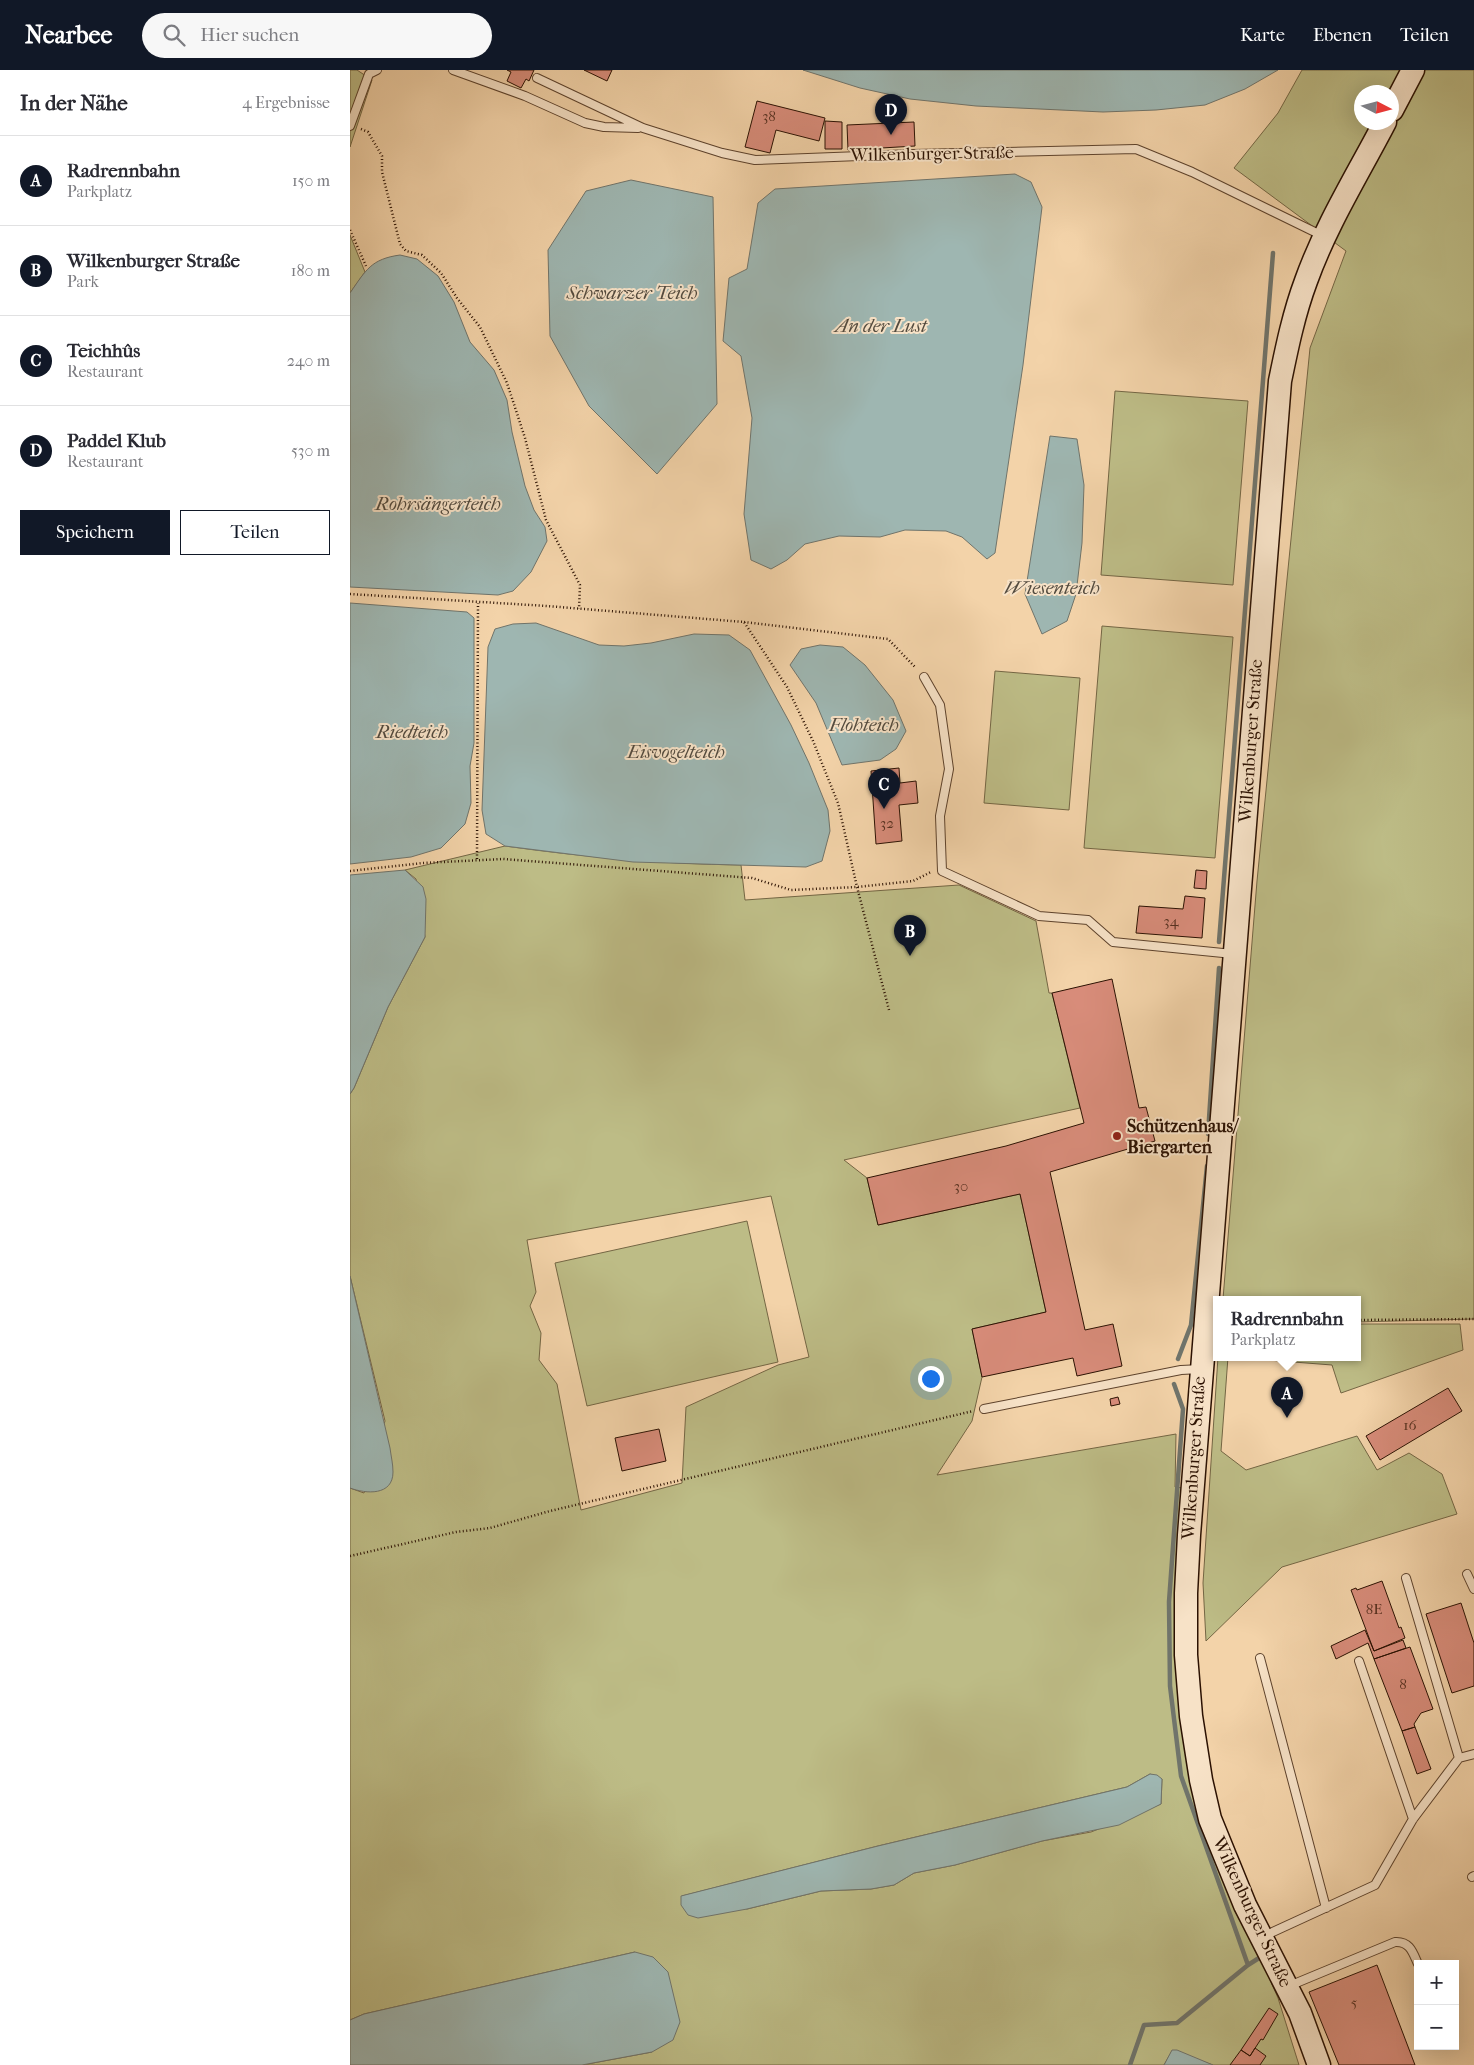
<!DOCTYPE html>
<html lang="de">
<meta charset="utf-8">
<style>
:root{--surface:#fff;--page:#f7f7f7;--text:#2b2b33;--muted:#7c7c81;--line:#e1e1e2;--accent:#111827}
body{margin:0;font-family:"IM FELL French Canon",serif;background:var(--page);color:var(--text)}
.controls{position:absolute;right:15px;bottom:15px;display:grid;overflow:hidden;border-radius:0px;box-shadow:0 5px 20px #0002}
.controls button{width:45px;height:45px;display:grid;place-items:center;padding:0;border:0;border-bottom:1px solid var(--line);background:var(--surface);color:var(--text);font:25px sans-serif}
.compass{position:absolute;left:1004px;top:15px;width:45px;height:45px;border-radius:50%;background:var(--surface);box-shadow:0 5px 20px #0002;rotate:96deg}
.you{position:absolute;left:580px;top:1308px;width:18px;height:18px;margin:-12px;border:4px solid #fff;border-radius:50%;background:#1a73e8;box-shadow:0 0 0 8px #1a73e833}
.badge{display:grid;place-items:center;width:32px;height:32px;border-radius:50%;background:var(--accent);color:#fff;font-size:16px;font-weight:700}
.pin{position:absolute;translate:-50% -41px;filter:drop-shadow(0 1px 2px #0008)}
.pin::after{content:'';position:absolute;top:26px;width:18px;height:15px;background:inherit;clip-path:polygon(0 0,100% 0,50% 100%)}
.popup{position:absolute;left:863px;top:1226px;width:148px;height:65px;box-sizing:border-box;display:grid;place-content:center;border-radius:0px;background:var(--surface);filter:drop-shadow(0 1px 4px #0005);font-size:16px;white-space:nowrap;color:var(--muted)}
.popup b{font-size:19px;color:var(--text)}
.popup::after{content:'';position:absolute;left:50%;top:100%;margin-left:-10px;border:10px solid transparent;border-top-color:var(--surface)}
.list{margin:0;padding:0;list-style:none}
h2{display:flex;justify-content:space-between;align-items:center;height:65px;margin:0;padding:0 20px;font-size:21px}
h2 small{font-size:16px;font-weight:400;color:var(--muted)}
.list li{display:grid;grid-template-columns:32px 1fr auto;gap:15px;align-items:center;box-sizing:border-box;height:90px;padding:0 20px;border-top:1px solid var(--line)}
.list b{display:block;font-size:19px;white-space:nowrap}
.list p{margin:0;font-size:16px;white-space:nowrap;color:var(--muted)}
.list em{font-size:16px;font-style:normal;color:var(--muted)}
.actions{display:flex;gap:10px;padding:15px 20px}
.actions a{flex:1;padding:11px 0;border:1px solid var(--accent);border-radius:0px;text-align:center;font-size:18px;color:var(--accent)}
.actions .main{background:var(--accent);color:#fff}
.icon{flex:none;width:28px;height:28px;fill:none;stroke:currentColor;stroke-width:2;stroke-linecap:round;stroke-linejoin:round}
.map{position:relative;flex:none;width:1124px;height:1995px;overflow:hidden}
header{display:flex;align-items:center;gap:30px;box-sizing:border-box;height:70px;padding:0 25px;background:var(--accent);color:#fff}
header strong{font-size:24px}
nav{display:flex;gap:28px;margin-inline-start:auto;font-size:18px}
.search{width:350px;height:45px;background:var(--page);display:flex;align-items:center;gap:12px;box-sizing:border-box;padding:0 18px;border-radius:28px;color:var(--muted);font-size:19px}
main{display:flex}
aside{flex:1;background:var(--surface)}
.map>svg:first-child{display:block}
.green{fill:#bdbc86;stroke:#746644;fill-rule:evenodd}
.water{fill:#9eb6b1;stroke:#70746b}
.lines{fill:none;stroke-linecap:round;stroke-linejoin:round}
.stream{stroke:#70746b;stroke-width:4.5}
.building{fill:#d88c7a;stroke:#2b1102}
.service-casing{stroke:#5d422c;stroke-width:10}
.secondary-casing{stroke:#2b1102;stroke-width:25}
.path{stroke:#2b1102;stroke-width:2.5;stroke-dasharray:1 2.5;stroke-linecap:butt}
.service{stroke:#f7e2c7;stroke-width:8}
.secondary{stroke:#f7e2c7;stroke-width:22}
.poi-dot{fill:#8f2418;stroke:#f7e2c7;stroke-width:2}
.labels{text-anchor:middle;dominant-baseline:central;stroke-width:4;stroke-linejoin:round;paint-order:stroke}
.number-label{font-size:15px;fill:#563020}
.street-label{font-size:18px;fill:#2b1102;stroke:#f7e2c7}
.poi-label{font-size:18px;font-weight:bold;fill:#2b1102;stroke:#f7e2c7;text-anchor:start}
.water-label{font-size:19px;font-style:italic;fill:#534b3f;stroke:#f7e2c7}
</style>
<header>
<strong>Nearbee</strong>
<div class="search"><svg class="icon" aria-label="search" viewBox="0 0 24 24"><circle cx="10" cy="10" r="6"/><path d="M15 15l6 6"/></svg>Hier suchen</div>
<nav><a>Karte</a><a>Ebenen</a><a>Teilen</a></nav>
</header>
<main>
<aside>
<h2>In der Nähe<small>4 Ergebnisse</small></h2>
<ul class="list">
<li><span class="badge">A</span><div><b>Radrennbahn</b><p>Parkplatz</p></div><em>150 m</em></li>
<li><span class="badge">B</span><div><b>Wilkenburger Straße</b><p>Park</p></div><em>180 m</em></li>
<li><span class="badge">C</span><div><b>Teichhûs</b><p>Restaurant</p></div><em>240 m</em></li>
<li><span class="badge">D</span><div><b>Paddel Klub</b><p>Restaurant</p></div><em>530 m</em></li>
</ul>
<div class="actions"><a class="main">Speichern</a><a>Teilen</a></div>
</aside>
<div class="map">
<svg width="1124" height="1995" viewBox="0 0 1124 1995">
<rect width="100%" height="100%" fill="#f3d3a9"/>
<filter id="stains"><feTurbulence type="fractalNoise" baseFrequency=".004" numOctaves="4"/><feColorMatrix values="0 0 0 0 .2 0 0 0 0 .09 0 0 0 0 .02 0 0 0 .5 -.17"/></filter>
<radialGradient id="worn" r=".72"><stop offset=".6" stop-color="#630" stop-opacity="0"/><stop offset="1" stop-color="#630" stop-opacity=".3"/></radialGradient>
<!-- green -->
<path class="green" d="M0,0H7L22,10L0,77Z
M952,0H1124V1249L1007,1252V1229H873L907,811L960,278L996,181L884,98L928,43ZM1012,22H1042V52H1012Z
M0,165L15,202L0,223Z
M765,321L898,331L883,515L751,505Z
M752,556L883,567L865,788L734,778Z
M645,601L730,608L719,740L634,733Z
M155,776C233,787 312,794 391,795L395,830L609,815L686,851L699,923H702L730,1038L494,1090L517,1108L528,1155L670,1124L696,1242L622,1259L632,1307L622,1351L587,1405L826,1364L825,1417L842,1419L841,1646L891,1843L928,1928L949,1995H863L822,1981L814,1995H232L302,1982L285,1882L14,1944L0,1950V1418L14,1423L35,1351L0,1206V1024L4,1018L38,937L75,867L66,809L55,800ZM421,1126L459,1287L428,1295L336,1337L332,1413L231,1440L207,1314L189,1290L191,1263L180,1236L186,1222L177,1170ZM800,1704L812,1709L811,1734L741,1762L692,1771L605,1795L564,1803L544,1815L521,1819L471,1821L397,1839L332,1826L528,1776L777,1717Z
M397,1151L428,1292L237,1336L205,1193Z
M1007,1254H1110L1113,1280L991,1323L982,1295L879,1287H1007Z
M868,1287H878L871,1381L896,1400L1007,1366L1027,1400L1059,1383L1092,1404L1107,1444L932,1497L856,1571L853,1513Z"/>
<!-- water -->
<path class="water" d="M453,0H928L895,19L855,35L806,40L753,42L626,36L560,29L510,18Z
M665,104L681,112L692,137L673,295L645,483L637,489L612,467L596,461L555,460L530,467L489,466L455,474L437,490L421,499L401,490L394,444L402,348L391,286L373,271L379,208L397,199L408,133L425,119Z
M281,110L363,127L367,334L307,404L239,336L200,266L198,180L236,121Z
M50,185L67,189L88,206L104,232L120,272L144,300L157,330L162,362L175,416L184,440L195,457L197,471L181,502L163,521L148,525L0,517V223C16,200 21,189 50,185Z
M700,366L727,369L734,415L732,473L726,524L717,551L692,564L675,524Z
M0,533L117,542L124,548V673L120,696L121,733L115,754L91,778L61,787L0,794Z
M186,553L249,575L274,576L301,573L344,564L379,565L400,580L441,655L459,693L478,740L480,761L472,791L456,797L283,792L155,776L136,764L132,740L138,577L145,559L163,554Z
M470,575L493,577L515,595L543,630L556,661L546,679L530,690L492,695L466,633L440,595L451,579Z
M55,800L73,817L76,829L75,867L38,937L4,1018L0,1024V805Z
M0,1206L40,1378C41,1386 43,1394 43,1402C43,1426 16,1424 0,1418Z
M800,1704L807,1705L812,1709L811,1734L769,1755L692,1771L605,1795L564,1803L544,1815L521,1819L471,1821L397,1839L348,1848L338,1845L331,1835V1826L528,1776L777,1717Z
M285,1882L303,1887L318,1902L330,1952L323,1970L302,1982L232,1995H0V1950L14,1944Z
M822,1980H827L863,1995H814Z"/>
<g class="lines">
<!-- stream -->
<path class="stream" d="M869,872L923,183
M858,1064L869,898
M828,1289L841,1255L857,1096
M824,1314L833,1339L819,1532L820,1616L831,1706L898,1895
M780,1995L794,1955L827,1953L898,1895L909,1888"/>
</g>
<!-- building -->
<path class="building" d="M157,0H184L179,11L176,9L171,18L157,11L161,2Z
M234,0H262L257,11Z
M407,31L475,48L469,71L426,60L420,83L395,77Z
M475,51L492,52V79H475Z
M564,52L565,76L498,80L497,55Z
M549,698L550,713L566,711L568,733L549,735L552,771L526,774L521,701Z
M846,800L857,801L856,819L844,818Z
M835,826L855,828L852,868L786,863L789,836L833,839Z
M762,909L789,1038L796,1037L805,1071L700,1102L735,1260L763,1254L772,1296L727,1306L723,1288L632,1307L622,1259L696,1242L670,1124L528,1155L517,1108L656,1076L734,1053L702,923Z
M1098,1318L1112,1341L1030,1390L1016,1366Z
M768,1327L770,1334L761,1336L760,1329Z
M309,1359L316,1391L272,1401L265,1368Z
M1032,1511L1049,1558L1051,1557L1055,1568L1024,1581L1001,1520L1006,1518L1007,1520Z
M1111,1533L1124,1573V1616L1102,1623L1076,1544Z
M1015,1560L1024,1581L1053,1570L1056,1578L1024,1589L1018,1573L986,1589L981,1576Z
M1060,1577L1083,1639L1071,1643L1064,1654L1065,1657L1052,1661L1024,1589Z
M1065,1657L1081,1699L1067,1704L1052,1661Z
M1027,1895L1065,1995H989L959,1922Z
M919,1938L928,1944L913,1970L911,1969L900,1986L891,1980Z
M905,1978L916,1986L910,1995H880L891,1980L900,1986Z"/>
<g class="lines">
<defs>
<path id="service" d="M103,0L175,26L235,53L254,57L288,58
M187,8L293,58L372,83L405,90L562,84L786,79L842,102L973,166
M0,56L19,4L27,0
M574,607L590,635L599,699L590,746L592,801L689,846L738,850L763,872L883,884
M634,1339L831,1300L851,1299
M1117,1504L1124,1519
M1056,1508L1109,1688
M910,1588L976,1838
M1009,1591L1063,1749
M1122,1807L1124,1806
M914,1866L1025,1815L1063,1749L1109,1688L1124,1684
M939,1916L1045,1872C1060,1871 1063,1883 1068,1894"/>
<path id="secondary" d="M1042,40L1063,0
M969,1995L950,1943L895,1835L860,1749L851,1710L841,1646L836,1585V1523L839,1465L930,311C937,277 944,243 956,211C976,155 1008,104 1035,52"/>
</defs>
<!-- service casing -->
<use href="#service" class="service-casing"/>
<!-- secondary casing -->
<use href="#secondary" class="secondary-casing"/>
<!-- path -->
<path class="path" d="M11,59L18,62L32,86V102L50,174L56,181L72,185L91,203L107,228L130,257L157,313L175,368L196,450L230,515L229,539
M0,160L16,196
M0,524L197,536L394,552L437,617L463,671L488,733L507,817L539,940
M394,552L538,569L566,598
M127,789L128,533
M0,801L73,793L153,789L402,808L441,820L507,817L563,811L581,802
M1007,1250L1124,1249
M0,1486L106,1462L140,1458L200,1441L623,1341"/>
<!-- service -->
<use href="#service" class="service"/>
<!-- secondary -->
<use href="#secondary" class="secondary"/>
</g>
<!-- markers -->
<circle class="poi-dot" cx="767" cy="1066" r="5"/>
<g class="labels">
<!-- number labels -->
<g class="number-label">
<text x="419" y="46">38</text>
<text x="537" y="753">32</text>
<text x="821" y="851">34</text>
<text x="611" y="1116">30</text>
<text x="1060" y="1355">16</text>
<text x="1024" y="1539">8E</text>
<text x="1053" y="1614">8</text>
<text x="1004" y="1932">5</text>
</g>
<!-- street labels -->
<g class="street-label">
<text transform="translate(582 84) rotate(-1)">Wilkenburger Straße</text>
<text transform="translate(901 671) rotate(-86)">Wilkenburger Straße</text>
<text transform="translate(844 1388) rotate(-86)">Wilkenburger Straße</text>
<text transform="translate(902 1842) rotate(65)">Wilkenburger Straße</text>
</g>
<!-- poi labels -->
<g class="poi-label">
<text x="777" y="1056">Schützenhaus/<tspan x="777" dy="21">Biergarten</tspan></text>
</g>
<!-- water labels -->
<g class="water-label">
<text x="282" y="223">Schwarzer Teich</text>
<text x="531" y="256">An der Lust</text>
<text x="88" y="434">Rohrsängerteich</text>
<text x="702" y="518">Wiesenteich</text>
<text x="514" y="655">Flohteich</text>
<text x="62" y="662">Riedteich</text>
<text x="326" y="682">Eisvogelteich</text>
</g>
</g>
<rect width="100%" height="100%" filter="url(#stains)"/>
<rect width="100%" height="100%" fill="url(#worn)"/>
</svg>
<div class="controls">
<button>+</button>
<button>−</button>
</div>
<svg class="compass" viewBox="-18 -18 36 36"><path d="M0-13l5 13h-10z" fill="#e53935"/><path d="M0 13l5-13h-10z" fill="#7c7c81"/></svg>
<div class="you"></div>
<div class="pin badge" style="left:937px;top:1348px">A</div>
<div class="popup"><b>Radrennbahn</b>Parkplatz</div>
<div class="pin badge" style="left:560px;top:886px">B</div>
<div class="pin badge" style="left:534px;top:739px">C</div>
<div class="pin badge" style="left:541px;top:65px">D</div>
</div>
</main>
